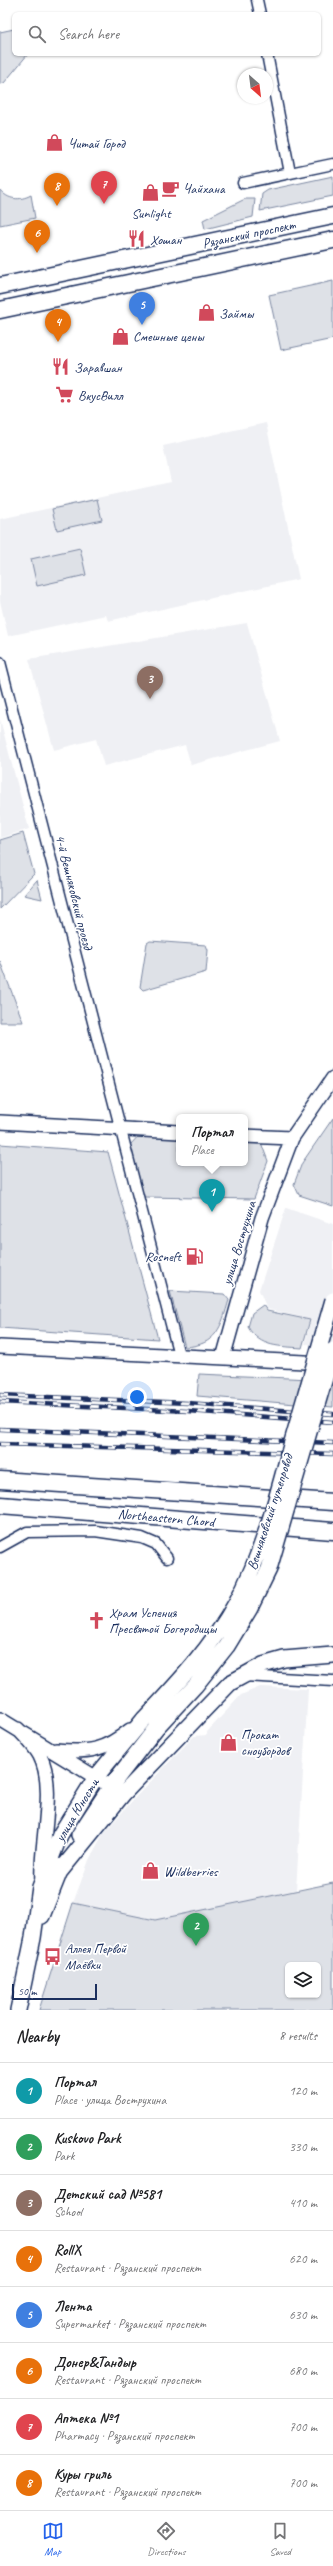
<!DOCTYPE html>
<meta charset="utf-8">
<style>
:root{--surface:#fff;--page:#f2f2f2;--text:#202124;--muted:#757577;--line:#e0e0e0;--accent:#2563eb}
body{margin:0;font-family:Caveat,sans-serif;background:var(--page);color:var(--text)}
.controls{position:absolute;right:12px;bottom:12px;display:grid;overflow:hidden;border-radius:6px;box-shadow:0 1px 3px #0004}
.controls button{width:36px;height:36px;display:grid;place-items:center;padding:0;border:0;border-bottom:1px solid var(--line);background:var(--surface);color:var(--text);font:20px sans-serif}
.compass{position:absolute;left:237px;top:68px;width:36px;height:36px;border-radius:50%;background:var(--surface);box-shadow:0 1px 3px #0004;rotate:152deg}
.scale{position:absolute;left:12px;bottom:10px;width:85px;box-sizing:border-box;padding-left:4px;border:2px solid #1b2f5e;border-top:0;font-size:11px;line-height:14px;white-space:nowrap;color:#1b2f5e;-webkit-text-stroke:3px #fff;paint-order:stroke}
.you{position:absolute;left:137px;top:1397px;width:14px;height:14px;margin:-10px;border:3px solid #fff;border-radius:50%;background:#1a73e8;box-shadow:0 0 0 6px #1a73e833}
.badge{display:grid;place-items:center;width:26px;height:26px;border-radius:50%;background:var(--accent);color:#fff;font-size:13px;font-weight:700}
.pin{position:absolute;translate:-50% -33px;filter:drop-shadow(0 1px 2px #0008)}
.pin::after{content:'';position:absolute;top:21px;width:14px;height:12px;background:inherit;clip-path:polygon(0 0,100% 0,50% 100%)}
.popup{position:absolute;left:176px;top:1114px;width:72px;height:52px;box-sizing:border-box;display:grid;place-content:center;border-radius:6px;background:var(--surface);filter:drop-shadow(0 1px 3px #0005);font-size:13px;white-space:nowrap;color:var(--muted)}
.popup b{font-size:15px;color:var(--text)}
.popup::after{content:'';position:absolute;left:50%;top:100%;margin-left:-8px;border:8px solid transparent;border-top-color:var(--surface)}
.list{margin:0;padding:0;list-style:none}
h2{display:flex;justify-content:space-between;align-items:center;height:52px;margin:0;padding:0 16px;font-size:17px}
h2 small{font-size:13px;font-weight:400;color:var(--muted)}
.list li{display:grid;grid-template-columns:26px 1fr auto;gap:12px;align-items:center;box-sizing:border-box;height:56px;padding:0 16px;border-top:1px solid var(--line)}
.list b{display:block;font-size:15px;white-space:nowrap}
.list p{margin:0;font-size:13px;white-space:nowrap;color:var(--muted)}
.list em{font-size:13px;font-style:normal;color:var(--muted)}
.icon{flex:none;width:22px;height:22px;fill:none;stroke:currentColor;stroke-width:2;stroke-linecap:round;stroke-linejoin:round}
.map{position:relative;flex:none;width:333px;height:2010px;overflow:hidden}
.search{position:absolute;background:var(--surface);box-shadow:0 1px 3px #0004;left:12px;right:12px;top:12px;height:44px;display:flex;align-items:center;gap:10px;box-sizing:border-box;padding:0 14px;border-radius:6px;color:var(--muted);font-size:15px}
.sheet{height:500px;background:var(--surface)}
nav{display:flex;justify-content:space-around;align-items:center;box-sizing:border-box;height:56px;border-top:1px solid var(--line);background:var(--surface);font-size:11px;color:var(--muted)}
nav a{display:grid;justify-items:center;gap:2px}
nav .on{color:var(--accent)}
.map>svg:first-child{display:block}
.built{fill:#eff0f4}
.green{fill:#dee1e7;stroke:#7c88a2;fill-rule:evenodd}
.lines{fill:none;stroke-linecap:round;stroke-linejoin:round}
.minor-casing{stroke:#1b2f5e;stroke-width:13}
.tertiary-casing{stroke:#1b2f5e;stroke-width:16}
.secondary-casing{stroke:#1b2f5e;stroke-width:18}
.primary-casing{stroke:#1b2f5e;stroke-width:19}
.minor{stroke:#fff;stroke-width:10}
.tertiary{stroke:#fff;stroke-width:13}
.secondary{stroke:#fff;stroke-width:15}
.primary{stroke:#fff;stroke-width:16}
.rail-casing{stroke:#1b2f5e;stroke-width:4.5}
.rail{stroke:#fff;stroke-width:3;stroke-dasharray:9;stroke-linecap:butt}
.secondary-bridge-casing{stroke:#1b2f5e;stroke-width:18;stroke-linecap:butt}
.secondary-bridge{stroke:#fff;stroke-width:15}
.labels{text-anchor:middle;dominant-baseline:central;stroke-width:3.5;stroke-linejoin:round;paint-order:stroke}
.poi-label{font-size:14px;fill:#1b2f5e;stroke:#fff;text-anchor:start}
.street-label{font-size:14px;fill:#1b2f5e;stroke:#fff}
</style>
<div class="map">
<svg width="333" height="2010" viewBox="0 0 333 2010">
<rect width="100%" height="100%" fill="#fff"/>
<filter id="ink" filterUnits="userSpaceOnUse"><feTurbulence type="fractalNoise" baseFrequency=".025" numOctaves="2"/><feDisplacementMap in="SourceGraphic" scale="8" xChannelSelector="R" yChannelSelector="G"/><feConvolveMatrix kernelMatrix="1 2 1 2 8 2 1 2 1" color-interpolation-filters="sRGB"/></filter>
<g filter="url(#ink)">
<!-- built -->
<path class="built" d="M266,423L299,579L108,621L106,615L8,636L0,601V519L171,482L163,446Z
M247,623L280,741L191,765L185,745L104,766L96,739L54,750L29,659Z
M0,719L29,829L0,838Z
M286,1208L333,1224V1346L305,1344L311,1320L267,1309L259,1290Z
M260,1687L308,1689L296,1891L155,1920L73,1903L89,1860L103,1834L132,1801L194,1736L207,1735V1732L241,1695Z"/>
<!-- green -->
<path class="green" d="M14,29V54H28L4,83L0,84V32Z
M333,176V196L260,211L262,194L268,190Z
M0,190C8,200 20,201 31,195L35,218L0,225Z
M245,199H255L253,217L205,229L203,220Z
M333,281V339L281,350L269,295Z
M97,499L102,520L57,530L52,509Z
M80,548L86,575L37,586L31,559Z
M23,833L34,874L0,909V840Z
M37,880L42,899L24,895Z
M150,941L206,945L208,950L206,972L143,990L140,987L147,943Z
M0,961L23,1022H0Z
M333,1118V1206L299,1195L294,1184L302,1163Z
M142,1132L179,1135V1163H245V1139L260,1140L268,1161L254,1199L144,1197L130,1145Z
M0,1144L108,1152L158,1339L0,1328Z
M170,1291L224,1294L229,1300C221,1327 217,1345 185,1347Z
M263,1305L267,1311L310,1320L302,1348C280,1346 260,1348 248,1327L252,1313Z
M199,1374L333,1380V1407L197,1396Z
M333,1883V2010H39L73,1903L155,1920ZM288,1965H318V1995H288Z"/>
<g class="lines">
<defs>
<path id="minor" d="M257,0L260,14
M267,54L290,173
M243,183L333,164
M0,662L179,1355
M0,1547L27,1532L95,1531L142,1538L156,1544L167,1558
M244,1676L333,1681"/>
<path id="tertiary" d="M0,1122L179,1132
M245,1136L292,1138
M0,1347L325,1363
M223,1358L262,1218L292,1138L333,1078
M0,1719L118,1791
M18,1729C26,1738 34,1745 40,1756C57,1789 39,1845 42,1883
M56,1750C88,1753 104,1751 130,1730"/>
<path id="secondary" d="M79,1835L111,1786L156,1728
M58,1874L123,1794L230,1683L263,1665L284,1659L333,1655
M42,1916L62,1866
M18,2010L33,1938L40,1887L60,1835L96,1777L144,1719"/>
<path id="primary" d="M0,286L333,216
M0,310L333,240
M0,1480L333,1502
M0,1505L333,1531"/>
</defs>
<!-- minor casing -->
<use href="#minor" class="minor-casing"/>
<!-- tertiary casing -->
<use href="#tertiary" class="tertiary-casing"/>
<!-- secondary casing -->
<use href="#secondary" class="secondary-casing"/>
<!-- primary casing -->
<use href="#primary" class="primary-casing"/>
<!-- minor -->
<use href="#minor" class="minor"/>
<!-- tertiary -->
<use href="#tertiary" class="tertiary"/>
<!-- secondary -->
<use href="#secondary" class="secondary"/>
<!-- primary -->
<use href="#primary" class="primary"/>
<defs>
<path id="rail" d="M0,1395L188,1403L333,1414
M0,1402L188,1411L333,1422
M0,1429L333,1443
M0,1444L333,1454"/>
</defs>
<!-- rail casing -->
<use href="#rail" class="rail-casing"/>
<!-- rail -->
<use href="#rail" class="rail"/>
<defs>
<path id="secondary-bridge" d="M144,1719C178,1683 212,1647 236,1603C262,1555 276,1501 290,1449C304,1399 319,1350 333,1300
M156,1728L195,1686L227,1646L250,1608L269,1569L333,1350"/>
</defs>
<!-- secondary-bridge casing -->
<use href="#secondary-bridge" class="secondary-bridge-casing"/>
<!-- secondary-bridge -->
<use href="#secondary-bridge" class="secondary-bridge"/>
</g>
</g>
<!-- icons -->
<defs>
<symbol id="shop-bare" viewBox="-9 -9 18 18"><path d="M-5-2.5h2.3a2.7 3.5 0 0 1 5.4 0H5L5.5 6h-11ZM-1.5-2.5h3a1.5 2.3 0 0 0-3 0Z" fill="#d1495b" stroke="#fff" stroke-width="2.5" paint-order="stroke"/></symbol>
<symbol id="cafe-bare" viewBox="-9 -9 18 18"><path d="M-5.5-4.5H6V0H3Q3 3.5 0 3.5H-2.5Q-5.5 3.5-5.5 0ZM3-3.2v2h1.7v-2ZM-6 4.5H4V6H-6Z" fill="#d1495b" stroke="#fff" stroke-width="2.5" paint-order="stroke"/></symbol>
<symbol id="restaurant-bare" viewBox="-9 -9 18 18"><path d="M-5-6h1v4h1v-4h1v4h1v-4h1v5L-1.5 .5V6h-2V.5L-5-1ZM5-6V6H3V1.5H1.5Q1.5-4 5-6Z" fill="#d1495b" stroke="#fff" stroke-width="2.5" paint-order="stroke"/></symbol>
<symbol id="supermarket-bare" viewBox="-9 -9 18 18"><path d="M-6-5.5h2.5l.6 2H6L4.5 2H-2.5L-4.4-4H-6ZM-1.5 3.2a1.3 1.3 0 1 0 .1 0ZM3 3.2a1.3 1.3 0 1 0 .1 0Z" fill="#d1495b" stroke="#fff" stroke-width="2.5" paint-order="stroke"/></symbol>
<symbol id="fuel-bare" viewBox="-9 -9 18 18"><path d="M-5.5-6h7V0h2V4h1.3V-2.5L3-4.5l.8-.8L6-3V5H2.5V1h-1V6h-7ZM-4.2-4.7v3.2H.2V-4.7Z" fill="#d1495b" stroke="#fff" stroke-width="2.5" paint-order="stroke"/></symbol>
<symbol id="church-bare" viewBox="-9 -9 18 18"><path d="M-1.2-6h2.4v3.5h3.3v2.4h-3.3V6h-2.4V-.1h-3.3v-2.4h3.3Z" fill="#d1495b" stroke="#fff" stroke-width="2.5" paint-order="stroke"/></symbol>
<symbol id="bus-bare" viewBox="-9 -9 18 18"><path d="M-5-6H5V4H4V6H2V4H-2V6H-4V4H-5ZM-3.5-4V0h7V-4ZM-3.5 1.2v1.5H-2V1.2ZM2 1.2v1.5H3.5V1.2Z" fill="#d1495b" stroke="#fff" stroke-width="2.5" paint-order="stroke"/></symbol>
</defs>
<g fill-rule="evenodd">
<use href="#shop-bare" x="42" y="130" width="25" height="25"/>
<use href="#cafe-bare" x="158" y="176" width="25" height="25"/>
<use href="#shop-bare" x="138" y="180" width="25" height="25"/>
<use href="#restaurant-bare" x="124" y="226" width="25" height="25"/>
<use href="#shop-bare" x="194" y="300" width="25" height="25"/>
<use href="#shop-bare" x="108" y="324" width="25" height="25"/>
<use href="#restaurant-bare" x="48" y="354" width="25" height="25"/>
<use href="#supermarket-bare" x="52" y="382" width="25" height="25"/>
<use href="#fuel-bare" x="182" y="1244" width="25" height="25"/>
<use href="#church-bare" x="84" y="1608" width="25" height="25"/>
<use href="#shop-bare" x="216" y="1730" width="25" height="25"/>
<use href="#shop-bare" x="138" y="1858" width="25" height="25"/>
<use href="#bus-bare" x="40" y="1944" width="25" height="25"/>
</g>
<g class="labels">
<!-- poi labels -->
<g class="poi-label">
<text x="68" y="143">Читай Город</text>
<text x="183" y="188">Чайхана</text>
<text x="151" y="213" text-anchor="middle">Sunlight</text>
<text x="150" y="239">Хошан</text>
<text x="219" y="313">Займы</text>
<text x="133" y="336">Смешные цены</text>
<text x="74" y="367">Заравшан</text>
<text x="78" y="395">ВкусВилл</text>
<text x="181" y="1256" text-anchor="end">Rosneft</text>
<text x="109" y="1612">Храм Успения<tspan x="109" dy="16">Пресвятой Богородицы</tspan></text>
<text x="241" y="1734">Прокат<tspan x="241" dy="16">сноубордов</tspan></text>
<text x="164" y="1871">Wildberries</text>
<text x="65" y="1948">Аллея Первой<tspan x="65" dy="16">Маёвки</tspan></text>
</g>
<!-- street labels -->
<g class="street-label">
<text transform="translate(249 234) rotate(-12)">Рязанский проспект</text>
<text transform="translate(74 892) rotate(76)">4-й Вешняковский проезд</text>
<text transform="translate(239 1243) rotate(-73)">улица Вострухина</text>
<text transform="translate(270 1512) rotate(-72)">Вешняковский путепровод</text>
<text transform="translate(166 1518) rotate(5)">Northeastern Chord</text>
<text transform="translate(77 1810) rotate(-59)">улица Юности</text>
</g>
</g>
</svg>
<div class="controls">
<button><svg class="icon" aria-label="layers" viewBox="0 0 24 24"><path d="M12 4l9 5-9 5-9-5zM3 14l9 5 9-5"/></svg></button>
</div>
<svg class="compass" viewBox="-18 -18 36 36"><path d="M0-13l5 13h-10z" fill="#e53935"/><path d="M0 13l5-13h-10z" fill="#757577"/></svg>
<div class="scale">50 m</div>
<div class="you"></div>
<div class="pin badge" style="left:212px;top:1212px;background:#0f9aa8">1</div>
<div class="popup"><b>Портал</b>Place</div>
<div class="pin badge" style="left:196px;top:1946px;background:#2e9e5b">2</div>
<div class="pin badge" style="left:150px;top:699px;background:#8d6e63">3</div>
<div class="pin badge" style="left:58px;top:342px;background:#e8710a">4</div>
<div class="pin badge" style="left:142px;top:325px;background:#3f7fe0">5</div>
<div class="pin badge" style="left:37px;top:253px;background:#e8710a">6</div>
<div class="pin badge" style="left:104px;top:204px;background:#e0444e">7</div>
<div class="pin badge" style="left:57px;top:206px;background:#e8710a">8</div>
<div class="search"><svg class="icon" aria-label="search" viewBox="0 0 24 24"><circle cx="10" cy="10" r="6"/><path d="M15 15l6 6"/></svg>Search here</div>
</div>
<section class="sheet">
<h2>Nearby<small>8 results</small></h2>
<ul class="list">
<li><span class="badge" style="background:#0f9aa8">1</span><div><b>Портал</b><p>Place · улица Вострухина</p></div><em>120 m</em></li>
<li><span class="badge" style="background:#2e9e5b">2</span><div><b>Kuskovo Park</b><p>Park</p></div><em>330 m</em></li>
<li><span class="badge" style="background:#8d6e63">3</span><div><b>Детский сад №581</b><p>School</p></div><em>410 m</em></li>
<li><span class="badge" style="background:#e8710a">4</span><div><b>RollX</b><p>Restaurant · Рязанский проспект</p></div><em>620 m</em></li>
<li><span class="badge" style="background:#3f7fe0">5</span><div><b>Лента</b><p>Supermarket · Рязанский проспект</p></div><em>630 m</em></li>
<li><span class="badge" style="background:#e8710a">6</span><div><b>Донер&amp;Тандыр</b><p>Restaurant · Рязанский проспект</p></div><em>680 m</em></li>
<li><span class="badge" style="background:#e0444e">7</span><div><b>Аптека №1</b><p>Pharmacy · Рязанский проспект</p></div><em>700 m</em></li>
<li><span class="badge" style="background:#e8710a">8</span><div><b>Куры гриль</b><p>Restaurant · Рязанский проспект</p></div><em>700 m</em></li>
</ul>
</section>
<nav>
<a class="on"><svg class="icon" aria-label="map" viewBox="0 0 24 24"><path d="M3 6l6-2 6 2 6-2v14l-6 2-6-2-6 2zM9 4v14M15 6v14"/></svg>Map</a>
<a><svg class="icon" aria-label="directions" viewBox="0 0 24 24"><path d="M12 3l9 9-9 9-9-9zM9 14v-3h6M13 9l2 2-2 2"/></svg>Directions</a>
<a><svg class="icon" aria-label="saved" viewBox="0 0 24 24"><path d="M7 4h10v16l-5-4-5 4z"/></svg>Saved</a>
</nav>
